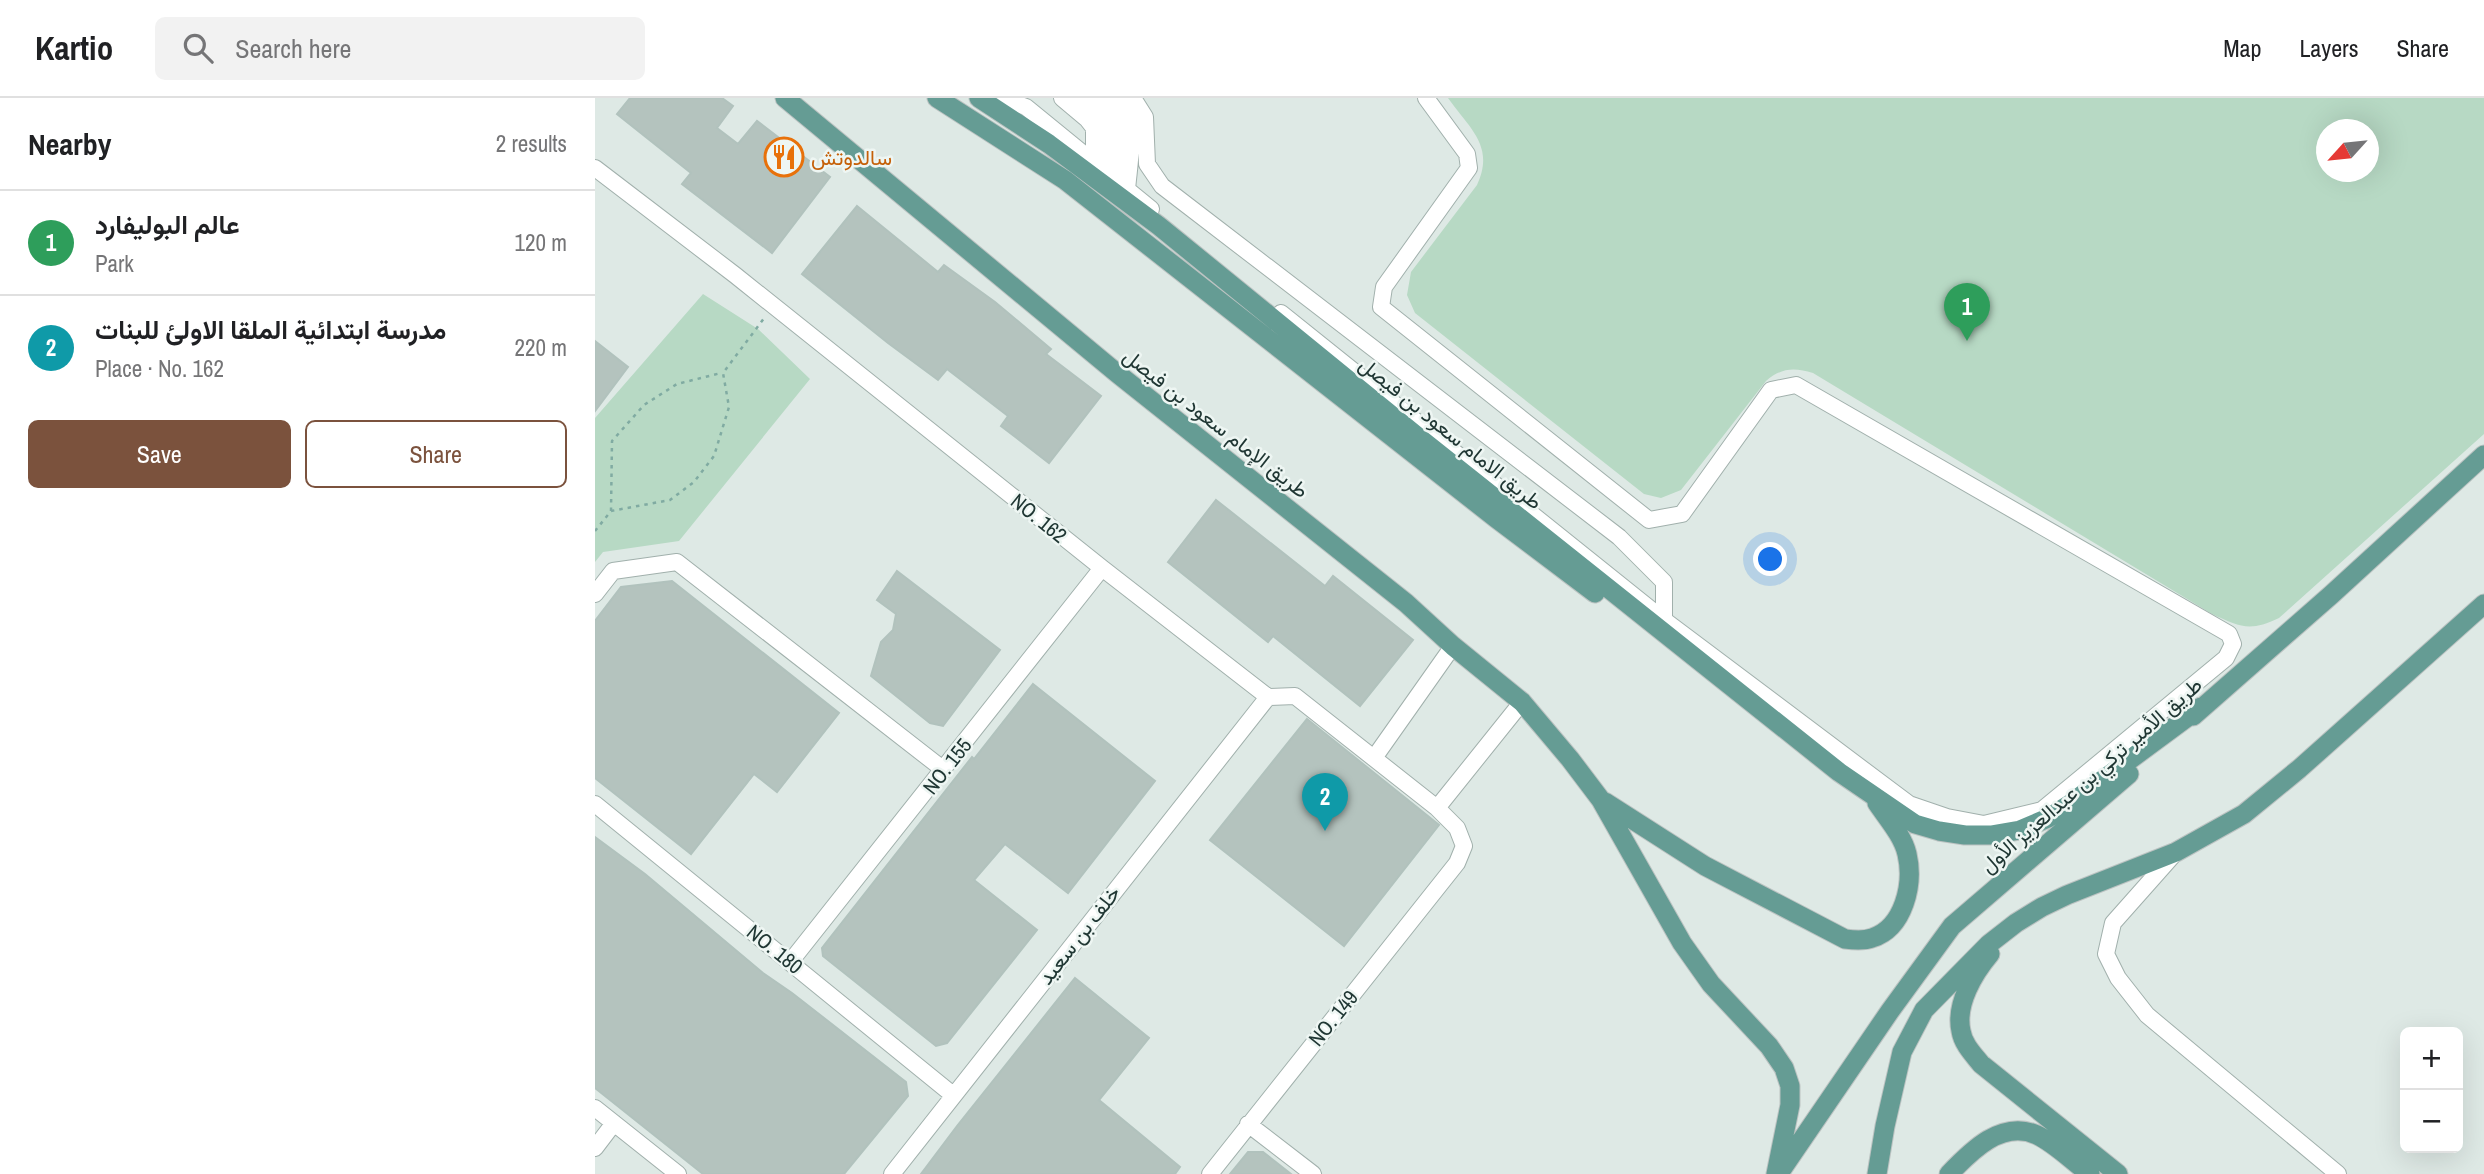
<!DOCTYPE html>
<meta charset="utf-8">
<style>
:root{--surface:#fff;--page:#f2f2f2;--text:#202124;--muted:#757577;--line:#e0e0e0;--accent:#7b523d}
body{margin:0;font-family:"Archivo Narrow",Vazirmatn,sans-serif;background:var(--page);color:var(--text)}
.controls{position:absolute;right:21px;bottom:21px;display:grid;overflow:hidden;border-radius:10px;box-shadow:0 7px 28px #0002}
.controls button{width:63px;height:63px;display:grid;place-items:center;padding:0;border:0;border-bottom:2px solid var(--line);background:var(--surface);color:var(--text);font:35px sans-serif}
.compass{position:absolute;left:1721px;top:21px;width:63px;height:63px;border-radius:50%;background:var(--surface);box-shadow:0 7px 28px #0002;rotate:243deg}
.you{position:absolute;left:1176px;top:462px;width:24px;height:24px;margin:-18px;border:5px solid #fff;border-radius:50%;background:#1a73e8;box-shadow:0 0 0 10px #1a73e833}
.badge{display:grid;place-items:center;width:46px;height:46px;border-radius:50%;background:var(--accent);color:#fff;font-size:23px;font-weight:700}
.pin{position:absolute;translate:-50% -58px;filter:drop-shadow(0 2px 4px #0008)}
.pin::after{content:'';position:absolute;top:37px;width:24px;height:21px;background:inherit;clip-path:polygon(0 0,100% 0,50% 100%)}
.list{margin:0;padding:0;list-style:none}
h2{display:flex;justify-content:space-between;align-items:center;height:91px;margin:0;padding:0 28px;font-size:30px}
h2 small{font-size:23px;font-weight:400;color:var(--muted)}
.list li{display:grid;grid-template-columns:46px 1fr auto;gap:21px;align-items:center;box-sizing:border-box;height:105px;padding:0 28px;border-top:2px solid var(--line)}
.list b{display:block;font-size:26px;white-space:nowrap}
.list p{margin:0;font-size:23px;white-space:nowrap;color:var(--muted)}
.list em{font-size:23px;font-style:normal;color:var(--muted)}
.actions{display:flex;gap:14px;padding:21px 28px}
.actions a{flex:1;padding:16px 0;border:2px solid var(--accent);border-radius:10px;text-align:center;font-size:24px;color:var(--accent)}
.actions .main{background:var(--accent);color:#fff}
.icon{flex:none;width:38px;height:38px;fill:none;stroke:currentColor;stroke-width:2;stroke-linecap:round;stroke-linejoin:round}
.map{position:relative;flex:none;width:1889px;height:1076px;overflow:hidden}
header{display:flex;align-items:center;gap:42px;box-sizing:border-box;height:98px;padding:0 35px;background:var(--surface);border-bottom:2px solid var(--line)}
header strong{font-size:33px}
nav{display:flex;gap:38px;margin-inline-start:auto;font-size:24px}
.search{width:490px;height:63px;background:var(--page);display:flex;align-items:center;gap:18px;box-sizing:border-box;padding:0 24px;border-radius:10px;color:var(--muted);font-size:26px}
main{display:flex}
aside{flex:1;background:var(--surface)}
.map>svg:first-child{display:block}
.green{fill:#b7d9c4;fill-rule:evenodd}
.building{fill:#b4c3be;stroke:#b1c2bd;stroke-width:2}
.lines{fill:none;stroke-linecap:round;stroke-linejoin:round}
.minor-casing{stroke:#a1b0ac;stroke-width:18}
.major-casing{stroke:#bcc3c2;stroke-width:21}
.path{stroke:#80aba2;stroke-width:2.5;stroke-dasharray:3.5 5;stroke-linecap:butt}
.minor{stroke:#fff;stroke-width:16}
.major{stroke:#659c94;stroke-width:19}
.labels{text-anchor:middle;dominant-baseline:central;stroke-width:5;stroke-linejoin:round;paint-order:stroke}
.food-label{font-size:21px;fill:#c56008;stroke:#eef6f3;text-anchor:start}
.street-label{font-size:21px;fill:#203734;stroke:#eef6f3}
</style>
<header>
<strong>Kartio</strong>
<div class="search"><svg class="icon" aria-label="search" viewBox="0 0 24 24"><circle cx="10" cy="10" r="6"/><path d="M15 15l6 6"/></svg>Search here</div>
<nav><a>Map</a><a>Layers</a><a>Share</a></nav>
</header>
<main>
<aside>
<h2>Nearby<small>2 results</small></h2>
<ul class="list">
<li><span class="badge" style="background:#2e9e5b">1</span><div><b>عالم البوليفارد</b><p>Park</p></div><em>120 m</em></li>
<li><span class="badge" style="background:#0f9aa8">2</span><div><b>مدرسة ابتدائية الملقا الاولئ للبنات</b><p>Place · No. 162</p></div><em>220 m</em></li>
</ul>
<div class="actions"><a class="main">Save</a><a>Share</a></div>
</aside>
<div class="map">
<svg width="1889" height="1076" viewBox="0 0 1889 1076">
<rect width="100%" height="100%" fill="#dee9e5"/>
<!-- green -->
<path class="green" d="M853,0H1889V336L1684,520C1655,534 1645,529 1617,516L1218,275C1199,269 1186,270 1171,283L1086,392L1066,400L1049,396L820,215L812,197L816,174L882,87C900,48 875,31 853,0ZM1731,32H1773V74H1731Z
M108,196L163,231L215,281L84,443L8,454L0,464V320Z"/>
<!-- building -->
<path class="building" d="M35,0H127L138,8L122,30L143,46L162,23L235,79L177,155L87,86L96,75L22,16Z
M262,108L343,174L349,167L400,204L456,251L451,256L506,298L454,365L406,328L413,318L352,271L343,282L293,245L207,176Z
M0,243L33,269L0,313Z
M621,402L730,488L738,478L818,542L765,608L678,538L673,544L573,464Z
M302,473L405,552L348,628L335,625L276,578L286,544L298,532L301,516L282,502Z
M77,483L244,615L182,694L159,676L96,756L0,680V523L26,489Z
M438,586L560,683L473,795L410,746L379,782L442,832L352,945L341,948L228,858L227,850L377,659L379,661Z
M712,621L844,727L749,848L615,742Z
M0,739L50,776L168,875L197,895L311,984L313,998L249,1076H108L0,990Z
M480,880L554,940L504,1002L585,1069L580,1076H326L362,1028Z
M653,1054H668L696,1076H635Z"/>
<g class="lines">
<defs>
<path id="minor" d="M396,0L411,2L431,9L556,111
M467,0L492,21L499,30V65
M486,0C518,28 511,34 509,74
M505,0C533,24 523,50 519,82
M523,0C544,22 534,64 532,92
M538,0L550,19L552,66L567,88L1024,439L1069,484V522
M0,70L140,177L507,470L673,599L700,598L842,710L862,730L869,748L862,765L615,1076
M686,215L1069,522L1314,706L1352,719L1389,726L1447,712L1631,560L1638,546L1634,536L1201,287L1176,292L1087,416L1054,422L786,209L789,189L874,70L872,56L831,0
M0,496L18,473L82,464L349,672
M779,660L858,548
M0,706L358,997
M842,710L927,604
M1581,754L1518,825L1511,856L1523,880L1552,917L1743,1076
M196,863L507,470
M0,1010L83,1076
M653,1026L718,1076
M0,1050L19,1025
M297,1076L673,599"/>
<path id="major" d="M190,0L523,276L811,505L858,548L927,604L975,661L1006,702L1087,845L1116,886L1174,948L1189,970L1195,988V1007L1181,1076
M342,0L470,82L902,421L1000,495
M384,0L454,46L564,128L822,338L1244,674L1320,726L1344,733L1370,737H1396L1425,732L1453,720L1475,706L1606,609
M1598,618L1736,497L1889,357
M1010,704L1110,768L1250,841C1258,842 1269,843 1277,840C1309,830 1319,786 1312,756C1308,738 1292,720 1282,705
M1395,856C1379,875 1360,906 1366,933C1368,946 1378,956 1386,966L1523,1076
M1187,1071L1295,913L1357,828L1534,676
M1282,1076L1290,1028L1307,954L1329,912L1394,846L1421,825L1447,809L1472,797L1581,754L1649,716L1704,671L1889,506
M1354,1076C1376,1053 1407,1021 1442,1037C1461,1046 1478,1064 1495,1076"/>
</defs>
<!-- minor casing -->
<use href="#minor" class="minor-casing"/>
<!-- major casing -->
<use href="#major" class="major-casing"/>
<!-- path -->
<path class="path" d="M16,413L17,343L49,307L82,286L126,275
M0,433L16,413L75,402L99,384L119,358L134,309L128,275L170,219"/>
<!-- minor -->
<use href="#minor" class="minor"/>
<!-- major -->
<use href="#major" class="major"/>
</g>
<!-- icons -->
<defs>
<symbol id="restaurant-ring" viewBox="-11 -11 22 22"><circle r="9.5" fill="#eef6f3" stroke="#e8710a" stroke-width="1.5"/><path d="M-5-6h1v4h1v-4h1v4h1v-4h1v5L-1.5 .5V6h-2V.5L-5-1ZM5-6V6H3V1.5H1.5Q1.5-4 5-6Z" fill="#e8710a"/></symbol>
</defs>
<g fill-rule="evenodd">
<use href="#restaurant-ring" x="167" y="37" width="44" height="44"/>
</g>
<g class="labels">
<!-- food labels -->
<g class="food-label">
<text x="216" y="59">سالدوتش</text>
</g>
<!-- street labels -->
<g class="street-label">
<text transform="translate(621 325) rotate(38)">طريق الإمام سعود بن فيصل</text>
<text transform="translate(856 335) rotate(39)">طريق الامام سعود بن فيصل</text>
<text transform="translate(444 420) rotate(39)">NO. 162</text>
<text transform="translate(352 668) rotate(-52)">NO. 155</text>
<text transform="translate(1496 677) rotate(-41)">طريق الأمير تركي بن عبدالعزيز الأول</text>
<text transform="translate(484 837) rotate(-52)">خلف بن سعيد</text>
<text transform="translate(180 851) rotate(39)">NO. 180</text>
<text transform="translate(738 920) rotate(-51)">NO. 149</text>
</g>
</g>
</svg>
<div class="controls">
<button>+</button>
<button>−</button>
</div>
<svg class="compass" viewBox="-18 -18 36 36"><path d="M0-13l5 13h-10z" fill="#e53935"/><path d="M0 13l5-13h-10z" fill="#757577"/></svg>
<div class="you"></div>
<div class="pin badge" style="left:1372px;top:243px;background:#2e9e5b">1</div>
<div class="pin badge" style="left:730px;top:733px;background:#0f9aa8">2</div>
</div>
</main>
